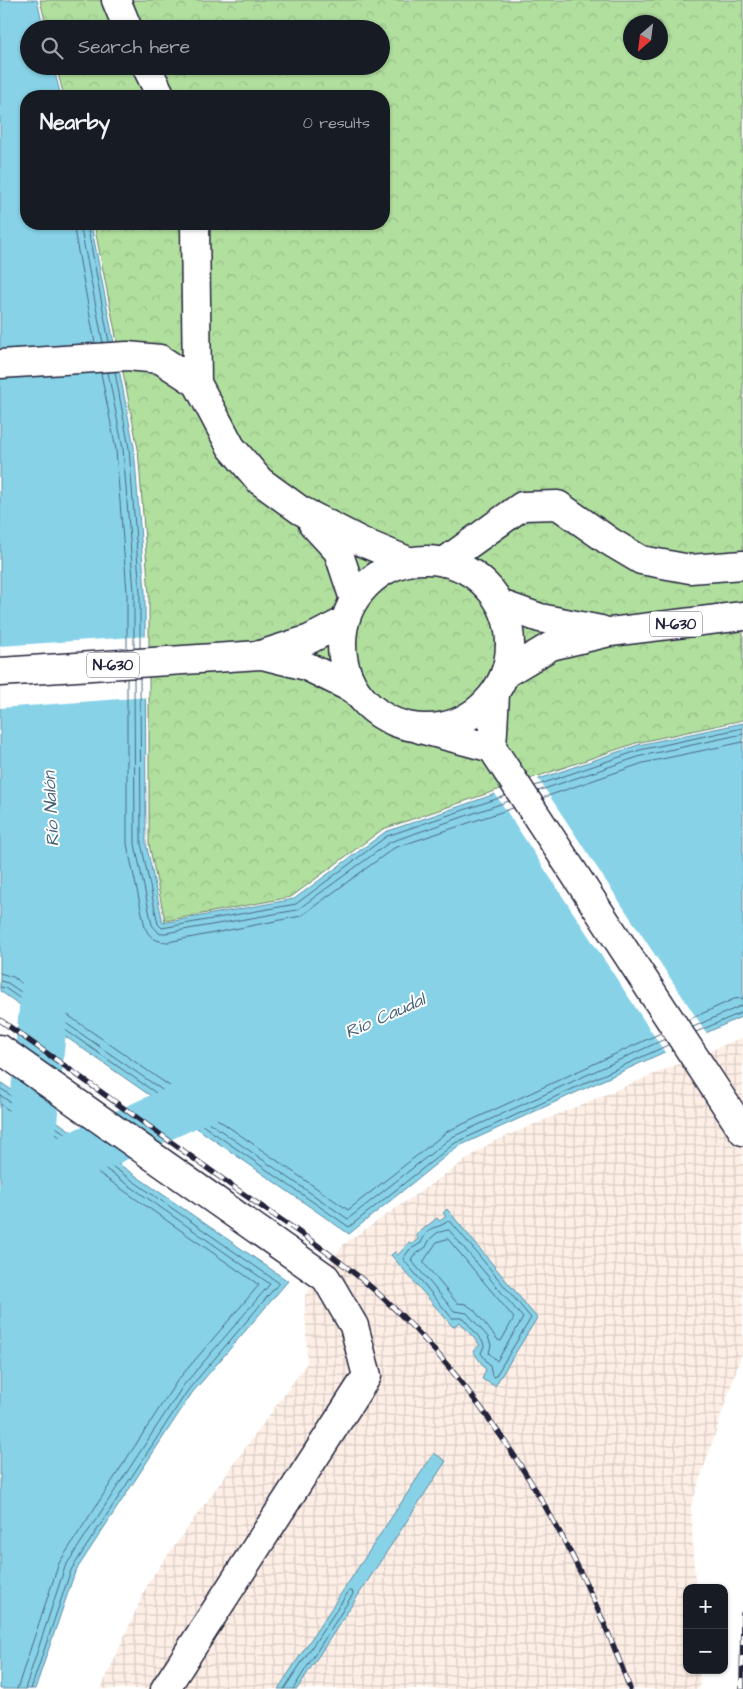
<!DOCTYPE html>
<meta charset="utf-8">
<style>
:root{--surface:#171b24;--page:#242831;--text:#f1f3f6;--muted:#9ea1a6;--line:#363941}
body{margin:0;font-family:"Architects Daughter",sans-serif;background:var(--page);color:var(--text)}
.controls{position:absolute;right:15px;bottom:15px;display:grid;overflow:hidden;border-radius:10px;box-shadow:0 1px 4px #0004}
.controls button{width:45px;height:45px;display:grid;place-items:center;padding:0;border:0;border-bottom:1px solid var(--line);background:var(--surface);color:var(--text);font:25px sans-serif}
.compass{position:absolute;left:623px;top:15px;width:45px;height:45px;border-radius:50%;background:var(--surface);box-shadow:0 1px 4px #0004;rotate:208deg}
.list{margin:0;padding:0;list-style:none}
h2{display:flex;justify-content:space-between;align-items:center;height:65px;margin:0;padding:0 20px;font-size:21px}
h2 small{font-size:16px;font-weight:400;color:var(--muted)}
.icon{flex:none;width:28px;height:28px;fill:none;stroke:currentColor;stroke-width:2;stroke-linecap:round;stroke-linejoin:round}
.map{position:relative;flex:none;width:743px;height:1689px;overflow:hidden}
.search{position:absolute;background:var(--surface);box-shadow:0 1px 4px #0004;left:20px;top:20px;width:370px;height:55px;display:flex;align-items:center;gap:12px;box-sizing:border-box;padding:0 18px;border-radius:28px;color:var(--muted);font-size:19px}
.panel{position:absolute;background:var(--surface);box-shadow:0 1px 4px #0004;left:20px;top:90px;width:370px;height:140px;border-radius:20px}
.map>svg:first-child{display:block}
.industrial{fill:url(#industrial-grid)}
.forest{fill:url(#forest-crowns);stroke:#6a806c;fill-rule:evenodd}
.water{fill:#87d2e7;stroke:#5f8ca2}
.pier{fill:#fff}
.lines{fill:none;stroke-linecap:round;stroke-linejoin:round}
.shore{stroke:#4a6880;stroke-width:1}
.river{stroke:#87d2e7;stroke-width:49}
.minor-casing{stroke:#22223b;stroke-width:31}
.highway-casing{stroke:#22223b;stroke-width:31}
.minor{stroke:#fff;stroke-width:28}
.highway{stroke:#fff;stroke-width:28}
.rail-casing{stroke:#22223b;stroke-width:5.5}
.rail{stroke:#fff;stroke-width:4;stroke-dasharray:11;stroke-linecap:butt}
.labels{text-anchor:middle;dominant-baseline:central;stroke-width:4;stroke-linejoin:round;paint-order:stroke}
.shield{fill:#fff;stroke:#646476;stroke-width:1}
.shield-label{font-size:15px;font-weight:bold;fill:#22223b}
.water-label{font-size:18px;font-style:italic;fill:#456077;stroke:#fff}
</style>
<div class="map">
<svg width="743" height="1689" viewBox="0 0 743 1689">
<defs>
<pattern id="industrial-grid" width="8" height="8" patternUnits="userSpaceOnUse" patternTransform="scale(1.25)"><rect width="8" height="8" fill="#feefe6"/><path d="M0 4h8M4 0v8" fill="none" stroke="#d9cdc6"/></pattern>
<pattern id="forest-crowns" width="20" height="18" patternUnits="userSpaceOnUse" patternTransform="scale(1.25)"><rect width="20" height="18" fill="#b1df9e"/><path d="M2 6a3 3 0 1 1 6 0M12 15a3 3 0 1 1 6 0" fill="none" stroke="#98bf89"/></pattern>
</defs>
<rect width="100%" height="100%" fill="#fff"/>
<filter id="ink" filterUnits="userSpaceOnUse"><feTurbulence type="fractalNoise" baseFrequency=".02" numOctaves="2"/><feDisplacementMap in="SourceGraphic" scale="10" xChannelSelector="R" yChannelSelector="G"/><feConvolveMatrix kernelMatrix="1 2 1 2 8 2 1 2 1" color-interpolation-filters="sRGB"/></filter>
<g filter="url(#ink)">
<!-- industrial -->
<path class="industrial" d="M743,1037V1350L691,1506L695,1588H687V1670H699L700,1689H101L149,1581L307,1363L305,1295L344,1244L492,1142Z"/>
<!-- forest -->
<path class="forest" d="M40,0H743V720L636,743L383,829L291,897L165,921L149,844V594L138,449L94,224H384V96H64L56,66H381V29H47ZM630,22H660V52H630Z"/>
<!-- water -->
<path class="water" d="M0,0H37L44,29H29V66H53L61,96H26V224H91L134,447L145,592L146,843L163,923L294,899L385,832L638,745L743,723V1016L457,1147L349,1234L0,991Z
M0,1082L288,1281L192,1393L75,1572L35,1689H0Z
M447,1209L537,1318L495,1386L482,1379L486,1370L473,1351L480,1345L460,1322L453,1327L391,1255L395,1252L398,1255L409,1242L412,1244L418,1239L416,1235L437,1218L440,1221L446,1216L443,1213Z
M434,1453L446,1461L297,1689H278Z"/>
<!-- pier -->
<path class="pier" d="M148,636V697L0,708V646Z
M537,777L708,1035L666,1054L494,792Z"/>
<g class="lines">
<!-- shore -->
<path class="shore" d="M73,224L95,343
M80,224L103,343
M87,224L109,342
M108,372L123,449L134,592V648
M115,372L129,448L140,592V648
M101,373L116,450L127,592V649
M134,678L135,844L152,925L160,934L297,910L390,842L509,801
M140,678L141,843L158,924L162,928L296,904L387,836L505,796
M127,679V844L145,927C149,938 157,942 168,942L301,916L394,848L513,808
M535,786L640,750L743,728
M538,791L641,756L743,734
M542,798L643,763L743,742
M0,973L13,977L348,1210L448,1131L661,1033
M0,981L8,983L348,1219L452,1137L665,1039
M0,987L5,988L349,1227L455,1143L668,1045
M688,1020L734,999L743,998
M693,1027L743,1005
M696,1032L743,1012
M0,1088L279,1283L188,1390L71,1570L31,1689
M0,1095L270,1284L183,1386L65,1567L25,1689
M0,1104L259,1285L177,1381L59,1563L17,1689
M448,1221L451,1222L531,1318L495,1377L492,1376L490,1366L481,1353L484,1346L483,1342L463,1318H452L403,1259L409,1250L421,1243C430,1222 436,1231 448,1221Z
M449,1230L523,1318L497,1361L489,1353L491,1345L488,1337L467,1313L454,1311L411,1260L413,1256L426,1247L430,1239L437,1233Z
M448,1239L514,1318L501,1341L498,1340L474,1310L466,1304L457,1303L423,1262L437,1242Z
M284,1689L349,1591H352L353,1594L293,1689"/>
<!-- river -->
<path class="river" d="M34,1175L234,1084
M0,1278L27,1178L49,954"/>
<defs>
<path id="minor" d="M116,0L128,29
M146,66L161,96
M195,224L197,383L231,447L260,481L300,510L362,542L408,561
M0,364L127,356L160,359L197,383
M313,524L338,551L354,599
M444,562L522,506L558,505L609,541L641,560L690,569L743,565
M495,694L492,748L743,1131
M420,729L492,748
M0,1049L326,1278L354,1326L367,1376L165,1689"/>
<path id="highway" d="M342 644a84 84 0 1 1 168 0a84 84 0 1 1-168 0Z
M500,604L540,618L601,630
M262,655L306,666L353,689
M0,672L260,655L310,639L343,622
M506,673L551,646L610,632L743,616"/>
</defs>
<!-- minor casing -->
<use href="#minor" class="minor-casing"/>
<!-- highway casing -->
<use href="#highway" class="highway-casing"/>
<!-- minor -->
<use href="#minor" class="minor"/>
<!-- highway -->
<use href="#highway" class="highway"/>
<defs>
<path id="rail" d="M0,1020C81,1077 161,1135 242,1193C289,1226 340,1258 382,1297C492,1397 580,1550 630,1689
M742,1689L743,1614"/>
</defs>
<!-- rail casing -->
<use href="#rail" class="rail-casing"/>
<!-- rail -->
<use href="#rail" class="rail"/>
</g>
</g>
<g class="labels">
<!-- shield labels -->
<g class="shield">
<rect x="650" y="611.5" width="52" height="25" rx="4"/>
<rect x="87" y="652.5" width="52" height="25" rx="4"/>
</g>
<g class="shield-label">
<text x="676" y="624">N-630</text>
<text x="113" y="665">N-630</text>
</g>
<!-- water labels -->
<g class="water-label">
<text transform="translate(51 809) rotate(-93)">Río Nalón</text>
<text transform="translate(385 1016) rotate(-24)">Río Caudal</text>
</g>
</g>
</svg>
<div class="controls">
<button>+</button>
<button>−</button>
</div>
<svg class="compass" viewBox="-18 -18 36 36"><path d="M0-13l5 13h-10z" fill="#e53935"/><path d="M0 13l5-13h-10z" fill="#9ea1a6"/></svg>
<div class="search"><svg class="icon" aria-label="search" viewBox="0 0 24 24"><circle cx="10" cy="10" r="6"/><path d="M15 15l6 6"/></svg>Search here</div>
<section class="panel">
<h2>Nearby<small>0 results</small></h2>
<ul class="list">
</ul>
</section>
</div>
